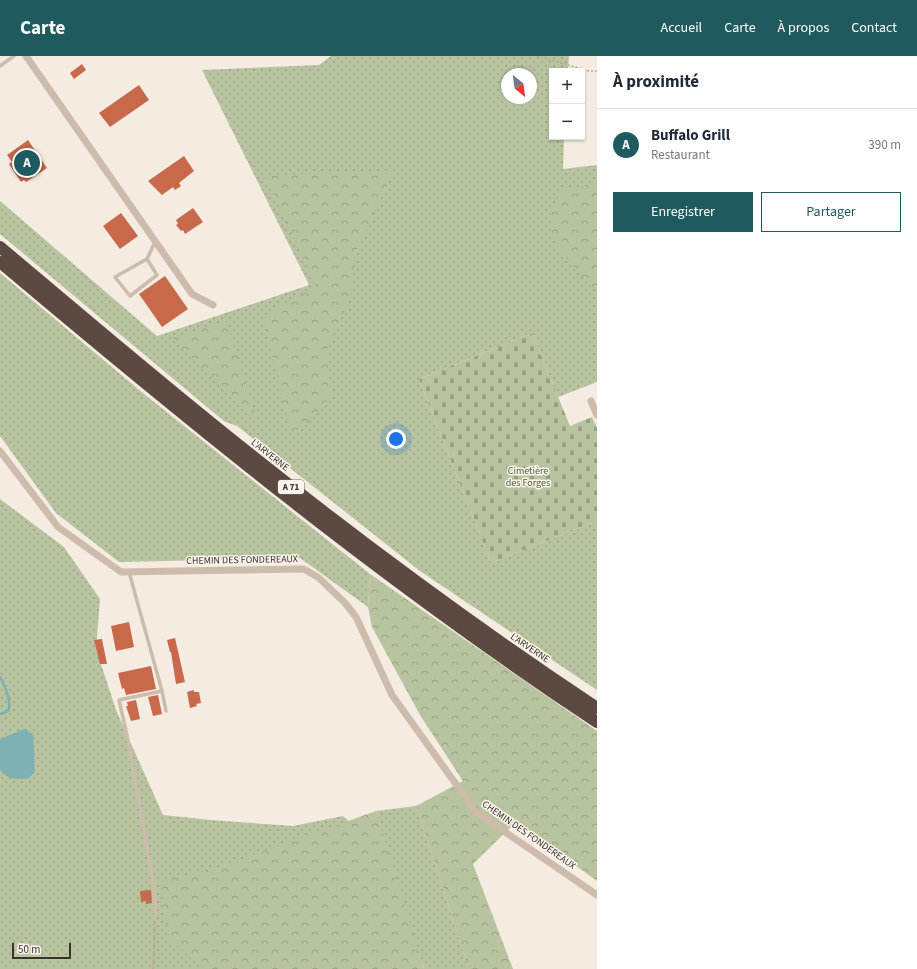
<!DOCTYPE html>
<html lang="fr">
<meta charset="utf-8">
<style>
:root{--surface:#fff;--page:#f6f6f7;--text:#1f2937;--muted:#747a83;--line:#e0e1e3;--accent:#1f5a5e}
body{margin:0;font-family:"Source Sans 3",sans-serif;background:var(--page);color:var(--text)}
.controls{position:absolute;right:12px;top:12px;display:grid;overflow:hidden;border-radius:0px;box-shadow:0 1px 3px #0004}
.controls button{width:36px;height:36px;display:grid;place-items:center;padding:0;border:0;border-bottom:1px solid var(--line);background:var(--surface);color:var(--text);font:20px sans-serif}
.compass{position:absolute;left:501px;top:12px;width:36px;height:36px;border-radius:50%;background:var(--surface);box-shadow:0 1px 3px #0004;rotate:151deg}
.scale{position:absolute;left:12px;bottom:10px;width:59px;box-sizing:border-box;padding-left:4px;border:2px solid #3b302b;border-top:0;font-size:11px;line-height:14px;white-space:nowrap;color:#3b302b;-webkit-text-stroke:3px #fbf5ee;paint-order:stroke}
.you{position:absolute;left:396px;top:383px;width:14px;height:14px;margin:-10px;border:3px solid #fff;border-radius:50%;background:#1a73e8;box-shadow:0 0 0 6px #1a73e833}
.badge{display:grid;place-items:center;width:26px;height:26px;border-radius:50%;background:var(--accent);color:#fff;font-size:13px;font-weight:700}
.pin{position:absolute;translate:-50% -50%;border:2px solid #fff;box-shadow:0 1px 4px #0006}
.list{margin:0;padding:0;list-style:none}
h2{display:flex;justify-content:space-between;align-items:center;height:52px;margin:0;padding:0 16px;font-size:17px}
h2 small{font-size:13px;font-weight:400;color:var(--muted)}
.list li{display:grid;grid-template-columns:26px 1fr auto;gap:12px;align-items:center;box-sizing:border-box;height:72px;padding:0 16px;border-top:1px solid var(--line)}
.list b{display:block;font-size:15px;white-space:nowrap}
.list p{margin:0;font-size:13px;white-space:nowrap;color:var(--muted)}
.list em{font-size:13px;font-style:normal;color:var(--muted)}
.actions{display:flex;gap:8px;padding:12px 16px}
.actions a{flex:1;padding:9px 0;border:1px solid var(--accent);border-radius:0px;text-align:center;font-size:14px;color:var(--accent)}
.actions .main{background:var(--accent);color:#fff}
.map{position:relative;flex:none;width:597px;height:913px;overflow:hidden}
header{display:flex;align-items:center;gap:24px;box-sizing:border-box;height:56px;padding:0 20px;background:var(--accent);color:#fff}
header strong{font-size:19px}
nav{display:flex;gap:22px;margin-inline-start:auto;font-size:14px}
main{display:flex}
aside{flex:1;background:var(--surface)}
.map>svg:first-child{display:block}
.grass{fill:url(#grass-dots);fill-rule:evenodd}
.forest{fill:url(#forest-crowns)}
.cemetery{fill:url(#cemetery-stones)}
.water{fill:#7fb0b2}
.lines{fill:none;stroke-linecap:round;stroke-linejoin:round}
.stream{stroke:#7fb0b2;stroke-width:2.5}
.building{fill:#c8694b}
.path{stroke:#b9a596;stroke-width:1.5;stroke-dasharray:2 2;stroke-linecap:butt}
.service{stroke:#cdbbac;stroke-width:3.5}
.minor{stroke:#cdbbac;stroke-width:7}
.motorway{stroke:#5c4a42;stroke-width:12}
.labels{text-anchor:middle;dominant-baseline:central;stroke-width:3;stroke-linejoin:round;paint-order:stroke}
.shield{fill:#fbf5ee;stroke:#756b66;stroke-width:1}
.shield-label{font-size:9px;font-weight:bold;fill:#3b302b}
.street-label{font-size:10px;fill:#3b302b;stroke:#fbf5ee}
.park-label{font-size:10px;fill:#4a5a2e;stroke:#fbf5ee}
</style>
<header>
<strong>Carte</strong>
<nav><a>Accueil</a><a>Carte</a><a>À propos</a><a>Contact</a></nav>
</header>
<main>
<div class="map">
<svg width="597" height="913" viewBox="0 0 597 913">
<defs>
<pattern id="grass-dots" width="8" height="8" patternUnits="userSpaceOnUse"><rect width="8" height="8" fill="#b8c4a0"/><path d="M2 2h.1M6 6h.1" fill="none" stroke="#97a083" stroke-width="1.8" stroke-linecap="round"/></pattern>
<pattern id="forest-crowns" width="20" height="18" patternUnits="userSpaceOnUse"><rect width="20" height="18" fill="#b8c4a0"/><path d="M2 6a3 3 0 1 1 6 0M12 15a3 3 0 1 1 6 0" fill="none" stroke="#97a083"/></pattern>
<pattern id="cemetery-stones" width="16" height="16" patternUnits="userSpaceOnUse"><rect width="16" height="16" fill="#b8c4a0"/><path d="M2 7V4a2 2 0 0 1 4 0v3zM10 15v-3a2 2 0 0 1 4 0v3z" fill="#97a083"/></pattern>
</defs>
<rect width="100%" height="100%" fill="#f4ebe1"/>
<!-- grass -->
<path class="grass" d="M331,0H569L568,15H552V81H564L563,113L597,109V326L558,341L532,277L419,323L491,507L597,465V634L420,515L237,370L225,366L0,178V145L157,280L309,229L202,14L319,9ZM507,18H531V42H507Z
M0,217L144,338L370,518L368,551L300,502L119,506L56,457L0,380Z
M0,443L64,491L100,543L96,593L116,654L163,759L211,764L293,770L343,760L376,790L393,813L376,755L416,750L469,913H424L419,898L413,913H0Z"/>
<!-- forest -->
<path class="forest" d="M394,114L355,198L349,245L327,293L331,340L306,369L291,378L263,260L316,231L265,120Z
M597,128V237L577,215L554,185L550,159L562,134Z
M226,265L259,370L173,282Z
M370,518L597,675V825L516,766L473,808L513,913H469L416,750L463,725L420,659L372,571L368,551Z
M376,755L424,913H204L168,882L160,826L220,811Z"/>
<!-- cemetery -->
<path class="cemetery" d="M532,277L570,370L592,361L597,372V465L491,507L419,323Z"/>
<!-- water -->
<path class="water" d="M24,673L33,678L35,716L28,723C18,723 5,724 0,713V683Z"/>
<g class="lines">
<!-- stream -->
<path class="stream" d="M0,621C5,629 12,646 8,655L0,658"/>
</g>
<!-- building -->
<path class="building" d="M82,8L86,14L74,23L70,17Z
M139,29L149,44L110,71L99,57Z
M28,84L47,112L26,126L24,124L21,126L9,108L12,106L7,99Z
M184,100L194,115L179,127L181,130L175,134L173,131L162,139L148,125Z
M193,152L203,166L185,178L183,174L181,175L176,169L178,168L176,164Z
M121,157L138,180L120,193L103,170Z
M165,220L188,253L162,271L139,238Z
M129,566L134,591L116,595L111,570Z
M175,582L185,626L176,628L171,596H170L167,584Z
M102,583L107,608H100L94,584Z
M151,610L156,633L126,639L124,632L122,633L118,617Z
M194,634V636H199L201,647L196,648L197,650L190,652L187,636Z
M158,639L162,658L153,660L148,641Z
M136,644L140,663L131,665L126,650H128L127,646Z
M151,834L152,847L146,848V845L141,846L140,835Z"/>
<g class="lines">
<!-- path -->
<path class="path" d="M537,0L589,15H597
M153,913L155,865"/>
<!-- service -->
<path class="service" d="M0,10L14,0
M147,203L157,219L130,240L115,221L147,203L155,186
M129,516L162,635L166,655
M156,859L154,832L127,679L119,644L162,635"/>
<!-- minor -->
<path class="minor" d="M26,0L192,238L213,249
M591,345L597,359
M0,395L58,471L121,516L304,513L319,522L345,547L356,561L392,639L476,756L597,839"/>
<!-- motorway -->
<path class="motorway" d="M0,191C83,261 166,332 251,399C363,488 478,573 597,652
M0,206C192,368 387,527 597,666"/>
</g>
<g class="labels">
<!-- shield labels -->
<rect class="shield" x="278" y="424" width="26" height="14" rx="3"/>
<g class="shield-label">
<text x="291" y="431">A 71</text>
</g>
<!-- street labels -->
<g class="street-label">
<text transform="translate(270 399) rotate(38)">L'ARVERNE</text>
<text transform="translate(242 504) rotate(-1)">CHEMIN DES FONDEREAUX</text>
<text transform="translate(530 592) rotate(34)">L'ARVERNE</text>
<text transform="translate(529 779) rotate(35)">CHEMIN DES FONDEREAUX</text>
</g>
<!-- park labels -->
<g class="park-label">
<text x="528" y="415">Cimetière<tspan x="528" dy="12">des Forges</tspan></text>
</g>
</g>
</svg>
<div class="controls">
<button>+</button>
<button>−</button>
</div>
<svg class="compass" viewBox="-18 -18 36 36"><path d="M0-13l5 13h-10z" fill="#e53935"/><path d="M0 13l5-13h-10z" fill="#747a83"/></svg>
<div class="scale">50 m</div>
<div class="you"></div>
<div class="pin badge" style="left:27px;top:107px">A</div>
</div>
<aside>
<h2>À proximité<small></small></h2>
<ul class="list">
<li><span class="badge">A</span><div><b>Buffalo Grill</b><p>Restaurant</p></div><em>390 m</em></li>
</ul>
<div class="actions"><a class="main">Enregistrer</a><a>Partager</a></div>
</aside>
</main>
